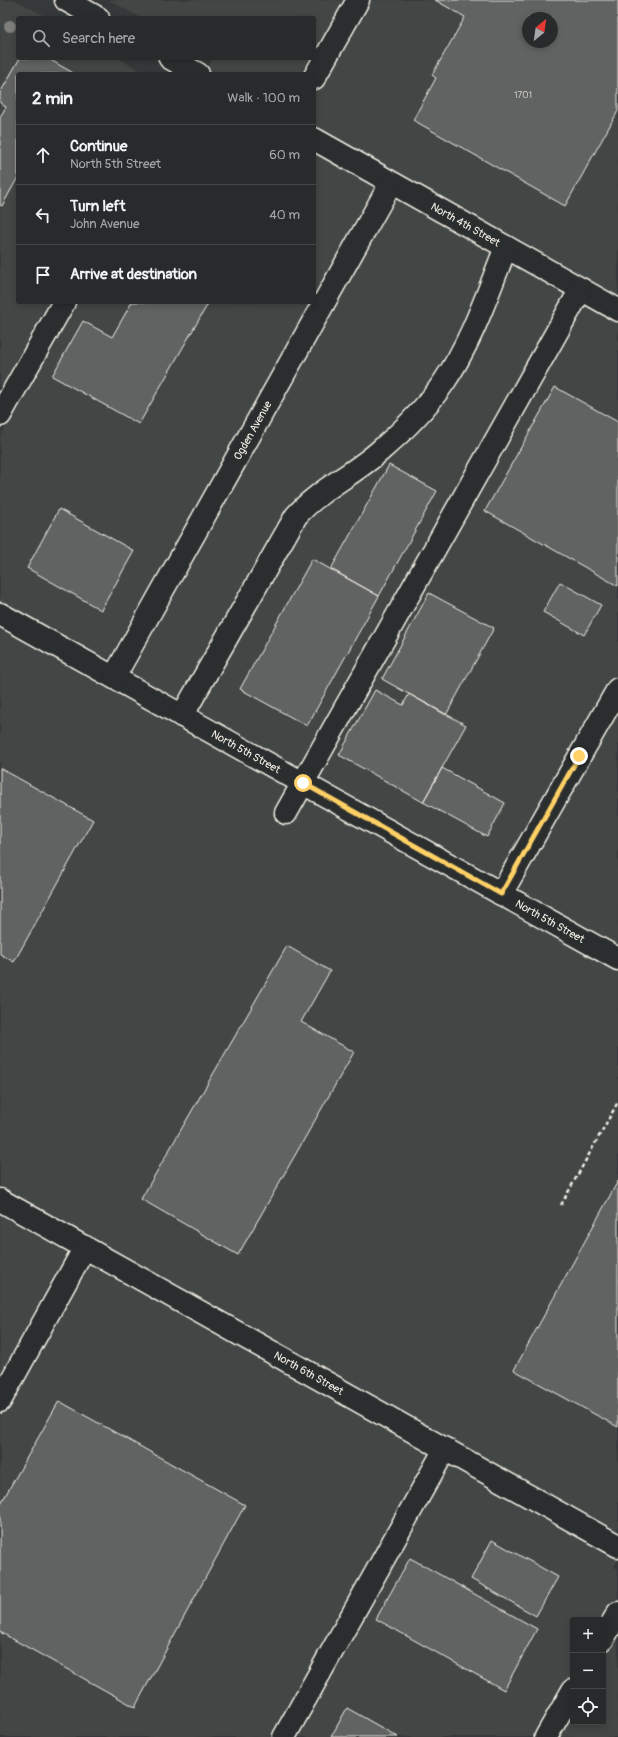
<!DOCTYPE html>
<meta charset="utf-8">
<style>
:root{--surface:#282b2b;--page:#303333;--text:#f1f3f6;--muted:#a5a7a9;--line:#444747}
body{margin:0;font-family:Pangolin,sans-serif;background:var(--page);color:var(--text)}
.controls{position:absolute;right:12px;bottom:12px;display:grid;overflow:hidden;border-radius:4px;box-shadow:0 2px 6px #0003}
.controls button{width:36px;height:36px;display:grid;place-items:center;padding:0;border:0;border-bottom:1px solid var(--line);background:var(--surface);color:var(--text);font:20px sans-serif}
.compass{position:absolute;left:522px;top:12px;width:36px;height:36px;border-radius:50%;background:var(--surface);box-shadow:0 2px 6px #0003;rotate:29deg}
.stop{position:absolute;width:12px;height:12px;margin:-9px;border:3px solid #ffd166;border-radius:50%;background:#fff}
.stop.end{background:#ffd166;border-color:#fff;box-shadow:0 1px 4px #0008}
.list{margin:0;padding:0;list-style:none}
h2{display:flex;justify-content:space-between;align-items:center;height:52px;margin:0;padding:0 16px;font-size:17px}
h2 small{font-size:13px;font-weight:400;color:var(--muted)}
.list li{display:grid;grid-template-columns:26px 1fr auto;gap:12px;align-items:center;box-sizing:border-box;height:60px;padding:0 16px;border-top:1px solid var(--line)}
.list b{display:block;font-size:15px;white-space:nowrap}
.list p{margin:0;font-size:13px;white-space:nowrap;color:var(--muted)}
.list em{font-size:13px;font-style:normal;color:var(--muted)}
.icon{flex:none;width:22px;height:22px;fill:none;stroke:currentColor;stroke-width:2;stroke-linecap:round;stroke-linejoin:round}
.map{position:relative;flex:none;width:618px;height:1737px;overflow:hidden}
.search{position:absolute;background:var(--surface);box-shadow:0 2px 6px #0003;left:16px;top:16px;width:300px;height:44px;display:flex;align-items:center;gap:10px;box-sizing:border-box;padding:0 14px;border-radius:4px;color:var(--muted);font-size:15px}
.panel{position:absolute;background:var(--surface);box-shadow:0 2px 6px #0003;left:16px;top:72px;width:300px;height:232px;border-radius:4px}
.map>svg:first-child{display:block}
.built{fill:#434645;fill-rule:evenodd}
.building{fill:#616362;stroke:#f4f1e8;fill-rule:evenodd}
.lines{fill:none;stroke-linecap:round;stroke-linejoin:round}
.minor-casing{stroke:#f4f1e8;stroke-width:25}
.path{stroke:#f4f1e8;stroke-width:2.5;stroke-dasharray:4 3;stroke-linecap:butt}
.minor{stroke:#2a2d2e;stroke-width:22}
.tree{fill:#7f7f7c}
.route{stroke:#ffd166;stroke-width:5}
.labels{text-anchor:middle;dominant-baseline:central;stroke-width:4;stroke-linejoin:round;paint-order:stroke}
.number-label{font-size:9px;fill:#cfcec6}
.street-label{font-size:11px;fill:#f4f1e8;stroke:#2a2d2e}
</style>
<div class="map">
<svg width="618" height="1737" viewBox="0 0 618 1737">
<rect width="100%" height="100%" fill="#363939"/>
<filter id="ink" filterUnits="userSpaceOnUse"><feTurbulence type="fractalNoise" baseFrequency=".025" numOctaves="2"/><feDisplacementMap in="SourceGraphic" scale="8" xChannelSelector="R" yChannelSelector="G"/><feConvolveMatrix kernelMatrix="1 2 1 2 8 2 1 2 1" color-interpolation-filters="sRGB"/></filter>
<g filter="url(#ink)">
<!-- built -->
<path class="built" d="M0,0H16L48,18H18V58H118L147,74H18V302H53L0,397Z
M109,0H618V1560L614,1567L618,1569V1737H0V437L76,302H314V74H204L213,58H314V18H141ZM528,18H552V42H528ZM573,1620H603V1722H573Z"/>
<!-- building -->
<path class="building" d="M435,0H618V111L565,206L413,120L436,78L432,75L465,17ZM528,18H552V42H528Z
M20,58H47L75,74H18V177L2,206L0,205V117L6,107L0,103V93Z
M132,302H209L139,424L52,376L83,321L112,337Z
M555,387L618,422V586L485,511Z
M389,465L437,491L379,596L331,569Z
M59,509L134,551L101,610L27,568Z
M312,559L379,596L307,726L240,689Z
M560,582L601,605L584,635L543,612Z
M429,593L494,628L446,715L382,679Z
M375,690L403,705L409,694L466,725L423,802L339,755Z
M0,768L93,820L14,962L0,954Z
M442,768L505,803L487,837L423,802Z
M287,946L330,971L301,1022L354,1052L238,1255L141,1199Z
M618,1181V1427L514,1370Z
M59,1401L245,1505L135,1707L0,1632V1505Z
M492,1540L558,1577L536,1616L471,1579Z
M410,1558L537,1629L504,1690L376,1619Z
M347,1708L398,1737H331Z"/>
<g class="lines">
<defs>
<g id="minor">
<path d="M66,0L98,18"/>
<path d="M170,58L198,74"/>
<path d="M314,78L358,0"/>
<path id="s1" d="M314,139L618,310"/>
<path d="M0,415L64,302"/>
<path id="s2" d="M0,614L618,959"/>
<path id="s3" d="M114,677L391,183"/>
<path d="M182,716L296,516C321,488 355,474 382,449C405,429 427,407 444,382C472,341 488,292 506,247"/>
<path d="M286,813L581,289"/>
<path d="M501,894L618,689"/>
<path id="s4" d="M0,1200L618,1546"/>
<path d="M0,1401L85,1247"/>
<path d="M603,1639L618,1613"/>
<path d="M284,1737L445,1449"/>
<path d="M546,1737L573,1690"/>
</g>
</defs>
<!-- minor casing -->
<use href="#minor" class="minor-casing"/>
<!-- path -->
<path class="path" d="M561,1205L618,1102"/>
<!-- minor -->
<use href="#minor" class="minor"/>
</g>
<!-- trees -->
<circle class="tree" cx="10" cy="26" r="6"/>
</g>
<g class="lines" filter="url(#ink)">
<!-- route -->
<path class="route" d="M303,783L501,894L579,756"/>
</g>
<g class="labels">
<!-- number labels -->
<g class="number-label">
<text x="523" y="95">1701</text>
</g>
<!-- street labels -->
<g class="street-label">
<text stroke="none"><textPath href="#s1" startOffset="174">North 4th Street</textPath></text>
<text stroke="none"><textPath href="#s3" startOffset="283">Ogden Avenue</textPath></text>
<text stroke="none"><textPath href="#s2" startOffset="282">North 5th Street</textPath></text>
<text stroke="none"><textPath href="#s2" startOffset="630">North 5th Street</textPath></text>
<text stroke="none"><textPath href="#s4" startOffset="354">North 6th Street</textPath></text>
</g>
</g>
</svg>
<div class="controls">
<button>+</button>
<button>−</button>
<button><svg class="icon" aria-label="locate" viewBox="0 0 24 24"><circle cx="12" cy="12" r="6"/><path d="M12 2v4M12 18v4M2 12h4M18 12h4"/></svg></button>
</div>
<svg class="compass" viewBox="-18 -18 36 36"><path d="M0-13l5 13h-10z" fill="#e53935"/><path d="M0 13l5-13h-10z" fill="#a5a7a9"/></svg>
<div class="stop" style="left:303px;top:783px"></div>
<div class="stop end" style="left:579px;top:756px"></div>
<div class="search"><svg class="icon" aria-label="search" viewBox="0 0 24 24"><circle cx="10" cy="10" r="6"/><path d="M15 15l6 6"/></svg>Search here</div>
<section class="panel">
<h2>2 min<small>Walk · 100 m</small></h2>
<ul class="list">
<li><svg class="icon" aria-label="ahead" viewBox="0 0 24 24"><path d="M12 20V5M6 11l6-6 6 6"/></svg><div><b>Continue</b><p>North 5th Street</p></div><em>60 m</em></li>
<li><svg class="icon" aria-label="left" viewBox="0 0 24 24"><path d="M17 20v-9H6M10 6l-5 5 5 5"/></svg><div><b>Turn left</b><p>John Avenue</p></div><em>40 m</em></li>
<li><svg class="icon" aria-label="arrive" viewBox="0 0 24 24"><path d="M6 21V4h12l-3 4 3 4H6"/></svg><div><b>Arrive at destination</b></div></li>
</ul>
</section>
</div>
